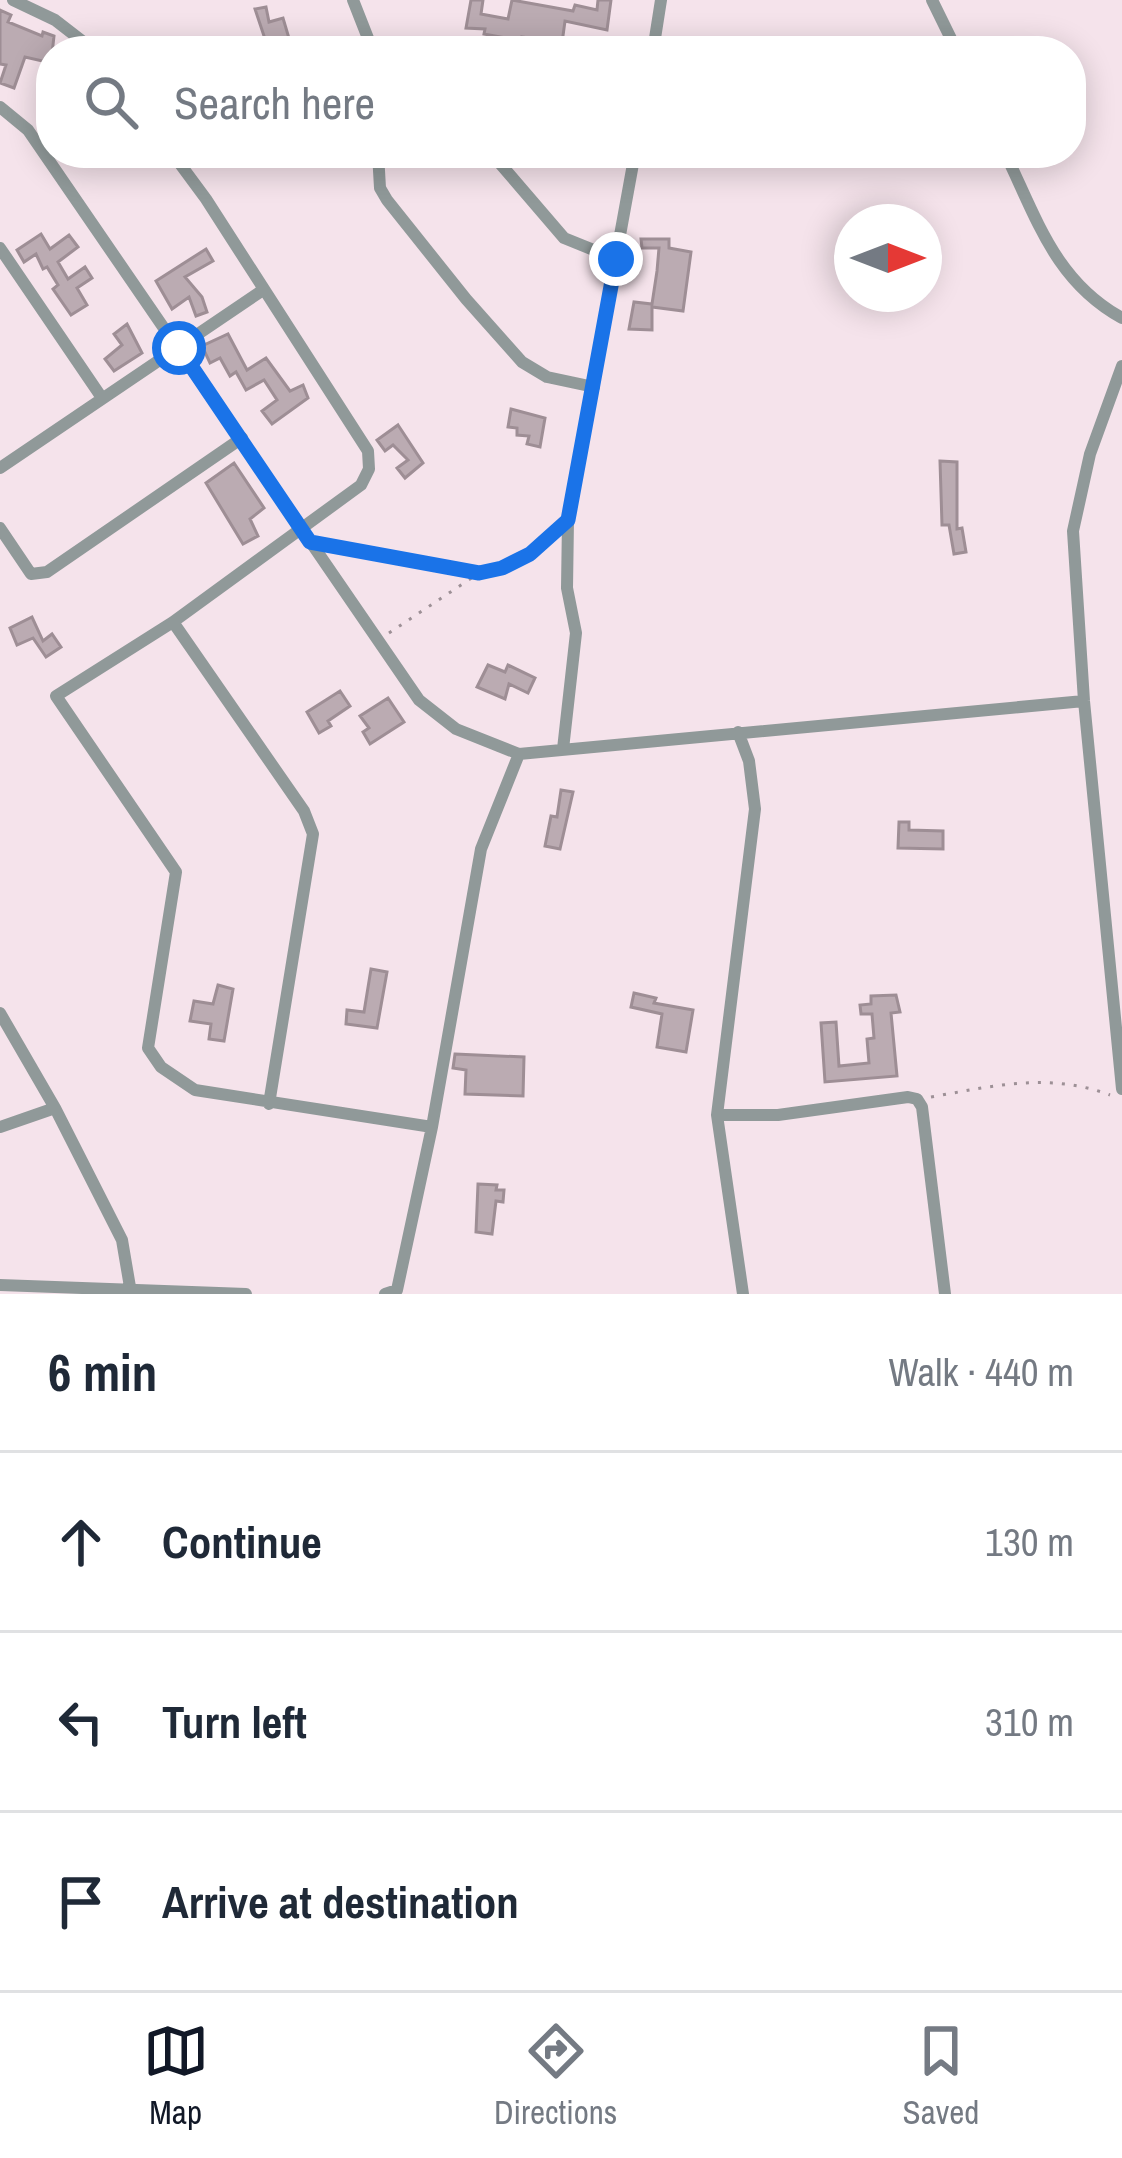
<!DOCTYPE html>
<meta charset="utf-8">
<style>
:root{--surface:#fff;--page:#f6f6f7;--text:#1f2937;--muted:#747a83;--line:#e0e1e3;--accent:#111827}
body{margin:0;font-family:"Archivo Narrow",sans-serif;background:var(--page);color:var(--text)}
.compass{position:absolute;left:834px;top:204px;width:108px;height:108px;border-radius:50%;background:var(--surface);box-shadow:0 6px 30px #0003;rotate:90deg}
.stop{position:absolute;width:36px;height:36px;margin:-27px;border:9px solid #1a73e8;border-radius:50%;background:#fff}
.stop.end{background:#1a73e8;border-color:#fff;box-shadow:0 3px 12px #0008}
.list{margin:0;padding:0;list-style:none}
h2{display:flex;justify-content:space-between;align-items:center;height:156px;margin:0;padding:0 48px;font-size:51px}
h2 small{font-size:39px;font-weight:400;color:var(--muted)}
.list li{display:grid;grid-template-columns:78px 1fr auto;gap:36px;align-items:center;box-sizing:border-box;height:180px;padding:0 48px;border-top:3px solid var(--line)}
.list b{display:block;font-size:45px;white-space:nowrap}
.list em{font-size:39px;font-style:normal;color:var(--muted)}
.icon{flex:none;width:66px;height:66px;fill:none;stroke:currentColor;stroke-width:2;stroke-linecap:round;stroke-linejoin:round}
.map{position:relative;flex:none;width:1122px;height:1294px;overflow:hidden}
.search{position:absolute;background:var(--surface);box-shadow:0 6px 30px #0003;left:36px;right:36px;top:36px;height:132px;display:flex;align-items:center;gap:30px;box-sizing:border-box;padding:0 42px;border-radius:48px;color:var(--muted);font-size:45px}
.sheet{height:696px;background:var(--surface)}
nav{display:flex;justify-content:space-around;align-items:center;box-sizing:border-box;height:168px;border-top:3px solid var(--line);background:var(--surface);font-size:33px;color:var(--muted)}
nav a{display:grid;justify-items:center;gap:6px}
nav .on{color:var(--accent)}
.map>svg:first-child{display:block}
.building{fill:#bbabb2;stroke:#9e8e95;stroke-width:3}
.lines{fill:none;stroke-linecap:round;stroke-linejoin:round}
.path{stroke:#9d9096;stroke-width:3;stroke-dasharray:3 9;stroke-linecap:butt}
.street{stroke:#909999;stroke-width:12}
.route{stroke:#1a73e8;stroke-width:15}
</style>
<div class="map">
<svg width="1122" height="1294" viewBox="0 0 1122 1294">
<rect width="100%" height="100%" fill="#f5e3eb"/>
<!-- building -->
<path class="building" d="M471,0H483L481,14L508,19L512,0L573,11L575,5L597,10L598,0H611L607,30L565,21L562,43L522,37V41L484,34L485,29L466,28Z
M266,7L269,22L283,18L291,45L269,51L255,9Z
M0,10L11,15L8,22L42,36L43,32L54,36L51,63L25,57L14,88L0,83L6,65L0,64Z
M41,234L50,249L69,235L78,247L58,262L68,279L85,267L92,278L77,288L87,305L71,315L53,289L58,285L47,267L43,269L36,254L24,262L17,250Z
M641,239H669V248L691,252L683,311L652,307V330L629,329L634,302L652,304L657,271L659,248H642Z
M206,249L213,261L185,277L202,297L207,312L196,316L189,297L172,309L156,281Z
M127,324L142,353L114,371L105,359L122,345L114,334Z
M228,334L247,370L266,358L290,391L303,385L308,398L272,424L262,411L277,400L264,380L246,390L236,372L230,376L220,358L210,363L202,346Z
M511,409L545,418L540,447L527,444L529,436L517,435V428L508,427Z
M398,425L423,463L405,478L397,468L408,460L393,445L385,451L377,440Z
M940,461L957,462V529L962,528L966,552L954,554L949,525H942Z
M234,463L264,508L250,519L258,536L243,544L206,483Z
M32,617L43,641L52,634L61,647L46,657L33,638L17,645L10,628Z
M488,665L505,672L508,665L535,678L528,693L509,684L505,699L477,687Z
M340,691L350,706L328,721L331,726L319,733L307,712Z
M388,698L404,722L370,744L363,732L369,728L360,716Z
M561,790L573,792L560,849L545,846L551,816L557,817Z
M899,822H909V830L943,831V849L898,848Z
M371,969L387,972L377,1028L346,1024L347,1010L364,1012Z
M218,985L233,989L224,1041L209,1039L211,1024L190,1021L194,1001L213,1004Z
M634,993L656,998L654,1003L693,1010L686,1052L657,1047L662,1014L631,1007Z
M896,995L900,1012L891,1013L897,1076L825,1082L821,1023L836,1022L839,1066L869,1063L867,1039L874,1038L872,1014H861L860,1005L871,1004V996Z
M455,1054L524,1057L523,1096L465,1094L466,1070L453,1068Z
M478,1184L497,1185L496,1190H504L503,1202L496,1201L492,1234L476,1232Z"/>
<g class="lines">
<!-- path -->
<path class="path" d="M330,545L479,573
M389,633L479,573L502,569L530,554L558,529
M931,1097C993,1086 1049,1072 1110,1095"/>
<!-- street -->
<path class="street" d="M13,0L55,20L95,51
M353,0L373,51
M932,0L957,51
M653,51L661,0
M0,107L28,130L419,700L456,729L519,754L1084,701
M172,153L206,199L368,451L369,469L361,485L173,622L56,696L176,872L148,1048L161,1067L195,1090L432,1127
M378,153L380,188L387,200L466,299L522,362L547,377L594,387
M491,153L564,238L616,259
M1005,153C1037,219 1055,281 1122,318
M0,248L102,398
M1122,366L1090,454L1073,531L1084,701L1122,1089
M0,468L263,290
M0,528L31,574L47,572L242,438
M173,622L304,811L313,834L269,1104
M738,732L749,761L755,809L717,1115L743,1294
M563,749L576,633L567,588L568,520L635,153
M0,1013L55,1108L122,1240L130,1287
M717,1115H778L908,1097L917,1099L922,1107L945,1294
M0,1127L55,1108
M0,1285L246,1294
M385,1294L397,1290L432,1127L481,849L519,754"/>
</g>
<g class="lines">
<!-- route -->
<path class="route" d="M179,348L310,542L479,573L502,568L530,554L568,520L616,259"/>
</g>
</svg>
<svg class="compass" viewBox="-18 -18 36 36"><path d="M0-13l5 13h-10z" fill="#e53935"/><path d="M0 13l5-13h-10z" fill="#747a83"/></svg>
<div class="stop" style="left:179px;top:348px"></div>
<div class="stop end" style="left:616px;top:259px"></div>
<div class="search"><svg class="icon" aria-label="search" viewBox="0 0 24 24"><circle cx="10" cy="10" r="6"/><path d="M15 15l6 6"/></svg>Search here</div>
</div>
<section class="sheet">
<h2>6 min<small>Walk · 440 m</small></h2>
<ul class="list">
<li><svg class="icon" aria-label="ahead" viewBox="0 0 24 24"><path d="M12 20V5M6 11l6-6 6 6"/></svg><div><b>Continue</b></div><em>130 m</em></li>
<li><svg class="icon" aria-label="left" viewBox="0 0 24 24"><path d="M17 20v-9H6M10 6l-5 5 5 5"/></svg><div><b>Turn left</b></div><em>310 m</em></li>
<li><svg class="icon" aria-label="arrive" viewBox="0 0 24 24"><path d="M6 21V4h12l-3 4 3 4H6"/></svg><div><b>Arrive at destination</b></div></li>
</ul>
</section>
<nav>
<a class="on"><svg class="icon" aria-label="map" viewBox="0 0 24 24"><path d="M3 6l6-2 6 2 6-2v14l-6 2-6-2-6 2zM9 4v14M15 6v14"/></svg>Map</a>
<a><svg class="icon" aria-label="directions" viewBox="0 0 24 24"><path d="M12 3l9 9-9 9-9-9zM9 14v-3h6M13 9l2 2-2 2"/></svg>Directions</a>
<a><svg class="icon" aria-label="saved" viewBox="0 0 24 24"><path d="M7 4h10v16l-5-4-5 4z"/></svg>Saved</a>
</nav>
